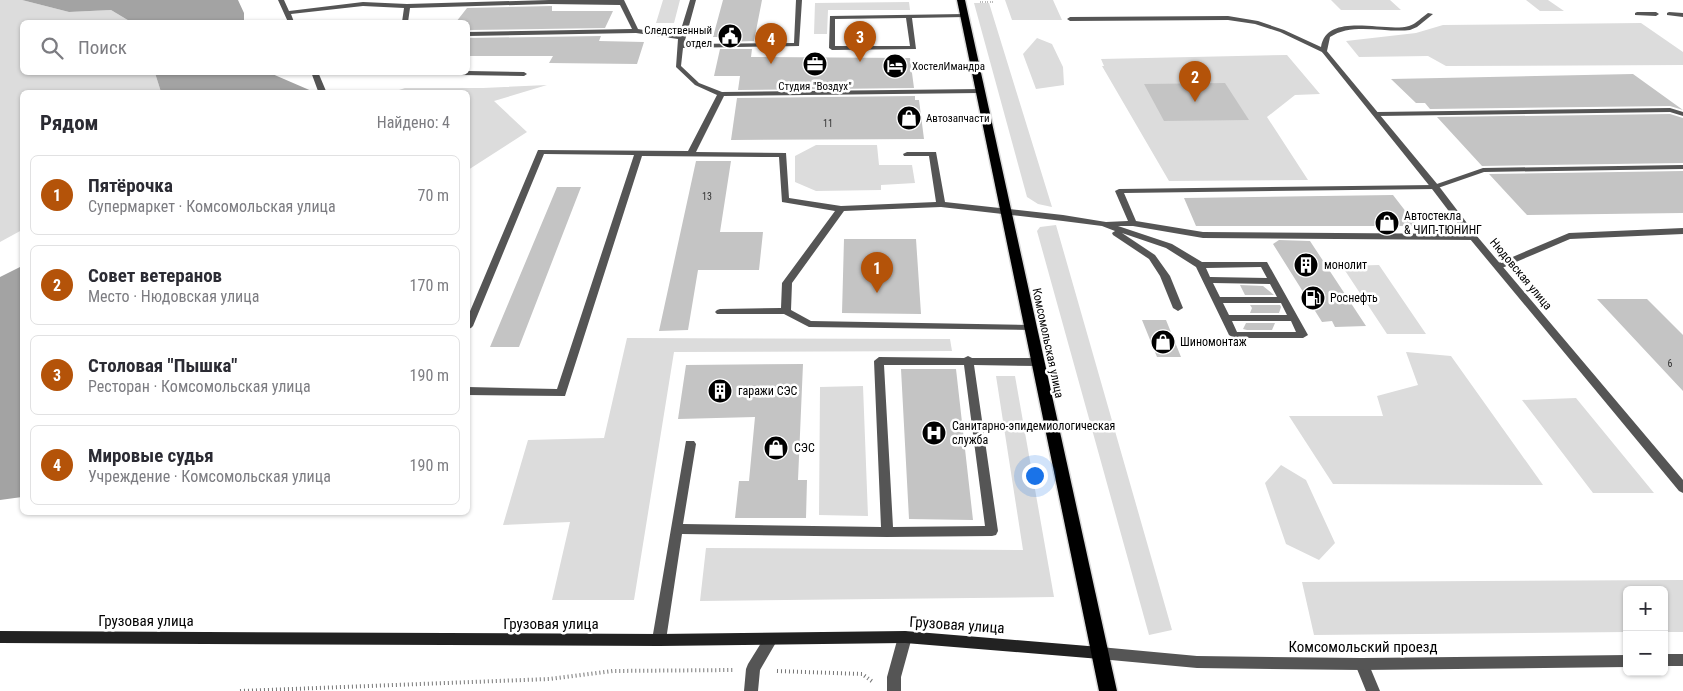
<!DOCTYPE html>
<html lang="ru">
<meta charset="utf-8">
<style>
:root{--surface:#fff;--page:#f2f2f3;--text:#2b2b33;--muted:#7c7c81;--line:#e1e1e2;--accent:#b45309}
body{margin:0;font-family:"Roboto Condensed",sans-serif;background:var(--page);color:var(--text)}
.controls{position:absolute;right:15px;bottom:15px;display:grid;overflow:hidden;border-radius:8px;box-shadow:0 1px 4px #0004}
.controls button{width:45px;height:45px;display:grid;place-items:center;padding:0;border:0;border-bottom:1px solid var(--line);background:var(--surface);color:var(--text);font:25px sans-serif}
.you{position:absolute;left:1034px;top:475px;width:18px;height:18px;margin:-12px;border:4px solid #fff;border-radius:50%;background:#1a73e8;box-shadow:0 0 0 8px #1a73e833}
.badge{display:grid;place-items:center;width:32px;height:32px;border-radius:50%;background:var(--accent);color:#fff;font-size:16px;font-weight:700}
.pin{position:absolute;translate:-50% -41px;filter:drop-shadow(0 1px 2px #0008)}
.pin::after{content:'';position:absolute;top:26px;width:18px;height:15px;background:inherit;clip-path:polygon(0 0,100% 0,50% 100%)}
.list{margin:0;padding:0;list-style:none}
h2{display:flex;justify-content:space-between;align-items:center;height:65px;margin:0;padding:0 20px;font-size:21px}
h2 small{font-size:16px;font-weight:400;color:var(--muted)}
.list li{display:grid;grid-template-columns:32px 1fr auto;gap:15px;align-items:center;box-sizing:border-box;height:80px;margin:0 10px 10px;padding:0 10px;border:1px solid var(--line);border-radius:8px}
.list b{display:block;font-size:19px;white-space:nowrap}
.list p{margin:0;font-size:16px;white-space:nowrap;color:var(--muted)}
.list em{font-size:16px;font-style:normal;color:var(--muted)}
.icon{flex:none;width:28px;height:28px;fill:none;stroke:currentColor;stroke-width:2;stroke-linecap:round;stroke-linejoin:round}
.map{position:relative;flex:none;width:1683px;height:691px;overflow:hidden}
.search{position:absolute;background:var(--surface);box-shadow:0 1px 4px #0004;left:20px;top:20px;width:450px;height:55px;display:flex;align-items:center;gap:12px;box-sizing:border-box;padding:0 18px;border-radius:8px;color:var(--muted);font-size:19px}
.panel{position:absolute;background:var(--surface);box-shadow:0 1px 4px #0004;left:20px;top:90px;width:450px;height:425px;border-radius:8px}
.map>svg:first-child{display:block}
.green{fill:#dcdcdc}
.water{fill:#a3a3a3}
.building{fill:#c4c4c4}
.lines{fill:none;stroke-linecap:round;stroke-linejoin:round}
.primary-casing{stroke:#dbdbdb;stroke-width:3}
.path-far1{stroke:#777;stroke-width:2;stroke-dasharray:0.5 2;stroke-linecap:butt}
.path{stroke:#777;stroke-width:4;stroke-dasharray:1 3;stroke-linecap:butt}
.service{fill:#555;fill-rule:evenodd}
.minor{fill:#555;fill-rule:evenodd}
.secondary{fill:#222;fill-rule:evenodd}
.primary{fill:#000;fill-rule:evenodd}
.labels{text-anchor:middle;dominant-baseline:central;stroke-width:5;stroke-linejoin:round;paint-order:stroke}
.number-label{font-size:10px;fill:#313131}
.far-poi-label{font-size:11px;fill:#000;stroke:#fff;text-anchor:start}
.poi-label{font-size:12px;fill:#000;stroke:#fff;text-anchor:start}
.street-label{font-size:12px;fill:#000;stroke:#fff}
.near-street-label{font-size:15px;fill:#000;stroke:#fff}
</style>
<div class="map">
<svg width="1683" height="691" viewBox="0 0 1683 691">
<rect width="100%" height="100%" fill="#fff"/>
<!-- green -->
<path class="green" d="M0,0H22L69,12L111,10L131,22H22V72L155,73L161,92H22V230L0,242Z
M663,0H680L674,23H656Z
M1005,0H1053L1062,20H1012Z
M1331,0H1390L1401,10H1341Z
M1526,0H1548L1564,11H1540Z
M909,2L910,10H828L827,34H814L815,3Z
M974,3H989L1052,207L1038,204L1027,197Z
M1641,23L1683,52V65L1446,66L1428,56L1359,57L1346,41L1416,33L1443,25Z
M1037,38L1052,44L1063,67L1064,85L1036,89L1023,54Z
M1287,55L1320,94L1295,95L1267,117L1308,180L1169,181L1102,66H1104L1101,59Z
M547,85L494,101L527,132L468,170V92H393L405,88H483Z
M816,145H877L879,165H912L915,183L881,185V190L816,191L795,182V156Z
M1056,225L1172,630L1149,635L1037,231L1040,227Z
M1379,265L1426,334H1387L1342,266Z
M627,338L950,339L952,351L674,352L634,600H552L570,522L503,525L528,440L604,438Z
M1406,352L1451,356L1543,485L1333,484L1289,416H1383L1377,396L1418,385Z
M996,376H1015L1054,597L700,601L706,548L1023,550Z
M863,386L868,516L819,515L820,387Z
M1576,398L1654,493H1593L1522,400Z
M1281,465L1306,480L1335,543L1319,560L1286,544L1265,483Z
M1683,580V632H1664V590H1627V632L1314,635L1302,582Z"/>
<!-- water -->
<path class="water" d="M22,0H238L244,13V22H131L111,10L69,12Z
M155,73H270L314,92H161Z
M22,266V497L0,500V277Z"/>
<!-- building -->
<path class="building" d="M723,0H762L754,41L722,42L723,37H713Z
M552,6V11H613L605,28L468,30V22H456L467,8Z
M601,36L599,41L644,42L637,64L549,63L553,56H468V38Z
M720,49H752L751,57L910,58L914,88L738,90L740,76H714Z
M1633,74L1683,110L1670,106L1430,109L1425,103H1416L1391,79Z
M1225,83L1249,120L1164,121L1144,84Z
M915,96V100H919L924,139L731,140L737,98Z
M1670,114L1683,118V163L1482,166L1437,117Z
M696,161H731L720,232H763L759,270H698L688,330L659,331Z
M1683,171V213L1527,215L1489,174Z
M557,187H581L519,347H490Z
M1393,195L1417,226H1196L1184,198Z
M844,239H916L921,314L842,313Z
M1279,240L1310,241L1366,326L1335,327L1332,321L1322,322L1273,244Z
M1240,285L1263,286L1274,295H1245Z
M1597,299H1647L1683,335V391Z
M1250,305H1280L1281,307L1279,313H1250L1252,308Z
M1142,320H1166L1181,357H1157Z
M1246,323H1275L1272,330H1247L1243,329Z
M803,364L798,480H807L806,518H735L739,481H749L755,417L678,419L686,365Z
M901,369H956L973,520L909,519Z"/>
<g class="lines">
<defs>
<path id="primary" d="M957,0H965L1117,691H1099Z"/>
</defs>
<!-- primary casing -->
<use href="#primary" class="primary-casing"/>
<!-- path-far1 -->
<path class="path-far1" d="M980,2H995"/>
<!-- path -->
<path class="path" d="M777,671L862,674L873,682
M240,691L549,679L613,671L733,670"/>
<!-- service -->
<path class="service" d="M278,0H284L289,11L363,2L407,4L549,0H624L638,29L679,36L690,0H696L684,44L794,43L796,0H802L799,46L683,48L681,66L699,83L722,92L983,89L984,91L980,93L724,96L696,152L786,153L789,198L841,206L936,202L929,156H904L903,154L907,152H936L945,202L1063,215L1106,222L1128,221L1115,191L1119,189L1434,185L1483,168L1683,165V169L1484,172L1435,189L1124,193L1136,221L1203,232L1473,234L1477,237L1473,240L1203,238L1133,226H1118L1172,244L1202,262H1267L1308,335L1303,338H1234L1229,335L1196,267L1166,248L1122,233L1155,255L1170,276L1183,308L1178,311L1173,308L1160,276L1149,259L1113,235L1112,233L1115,231L1102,226L1063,221L941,207L844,211L792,283L791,310L811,321L1031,325L1034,326L1036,328L1034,330L809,327L784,314H717L715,312L717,310L720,309L781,308L782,283L835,211L782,202L779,157L642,156L565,396L468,395V387L557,389L634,155L544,154L473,326L471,328L468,329V316L538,150L688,151L717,95L695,85L676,67L678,39L636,33L468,36V32L632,29L620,5L549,4L410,8L408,22H402L404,8L363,6L291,14L294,22H288ZM1261,267L1267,278L1210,277L1206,268ZM1213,283L1270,284L1277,297H1220ZM1223,303H1281L1287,315H1229ZM1232,321H1291L1296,332H1237Z
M1637,12H1656L1659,14L1656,16L1635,15V13Z
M1669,12L1683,13V17L1667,15V13Z
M1428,13L1433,14L1417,27L1410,30C1385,33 1352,22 1330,37L1327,51L1324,53L1280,32L1255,24L1228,20L1070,21L1067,19L1070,17L1228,16L1258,21L1284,30L1321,47C1327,11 1385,33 1409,26C1416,24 1422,17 1428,13Z
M964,14L966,15V17L912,18L916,49L832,50L829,48L830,16ZM906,18L910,46H835V19Z
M468,71L524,72L527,74L524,76L392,74L389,72H468Z
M311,72H318L326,91L325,92L318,91Z
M1670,108L1683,112V116L1670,112L1377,116L1373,114L1377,112Z
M1683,228V234L1570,239L1502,268H1496L1494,266L1496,264L1569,233Z
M968,356L972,358H1038L1043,362L1038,366L974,365L998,531L996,535L992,536L887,537L682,534L666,640L664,644L659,646L654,644L652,640L686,441H694L696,444L683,524L881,527L874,361L879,357L964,358ZM884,365H964L985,526L893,527Z
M905,631L910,633L912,637L901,677V691H887V677L898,637L900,633Z
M771,633L776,635L778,639L760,670L758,691H744L746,669L748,664L766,635Z
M1362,658L1367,660L1380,691H1366L1355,664L1357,660Z"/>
<!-- minor -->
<path class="minor" d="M1322,50H1326L1438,185L1476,235L1683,480V493L1679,491L1470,239L1432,189L1322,52Z
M1100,647L1197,656L1362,658L1627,655V667L1362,670L1197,668L1100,659L1095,657L1093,653L1095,649Z
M1664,654H1683V666H1664Z"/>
<!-- secondary -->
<path class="secondary" d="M0,631L659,634L905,631L1100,647L1105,649L1107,653L1105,657L1100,659L905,643L659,646L0,643Z"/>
<!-- primary -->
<use href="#primary" class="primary"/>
</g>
<!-- icons -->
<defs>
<symbol id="civic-disc" viewBox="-11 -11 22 22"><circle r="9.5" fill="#000" stroke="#fff"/><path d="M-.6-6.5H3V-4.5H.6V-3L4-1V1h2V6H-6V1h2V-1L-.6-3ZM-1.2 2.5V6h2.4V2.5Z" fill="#fff"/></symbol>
<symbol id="office-disc" viewBox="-11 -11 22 22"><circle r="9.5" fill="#000" stroke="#fff"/><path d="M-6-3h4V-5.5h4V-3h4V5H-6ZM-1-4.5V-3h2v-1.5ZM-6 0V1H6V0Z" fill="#fff"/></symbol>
<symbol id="hotel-disc" viewBox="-11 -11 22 22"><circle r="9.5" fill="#000" stroke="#fff"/><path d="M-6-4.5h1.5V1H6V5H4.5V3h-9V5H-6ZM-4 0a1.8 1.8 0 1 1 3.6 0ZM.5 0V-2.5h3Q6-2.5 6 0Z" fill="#fff"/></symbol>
<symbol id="shop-disc" viewBox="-11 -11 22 22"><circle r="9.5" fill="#000" stroke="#fff"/><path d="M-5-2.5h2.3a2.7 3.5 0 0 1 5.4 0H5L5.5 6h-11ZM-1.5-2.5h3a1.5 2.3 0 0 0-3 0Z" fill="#fff"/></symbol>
<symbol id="building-disc" viewBox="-11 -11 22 22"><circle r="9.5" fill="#000" stroke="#fff"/><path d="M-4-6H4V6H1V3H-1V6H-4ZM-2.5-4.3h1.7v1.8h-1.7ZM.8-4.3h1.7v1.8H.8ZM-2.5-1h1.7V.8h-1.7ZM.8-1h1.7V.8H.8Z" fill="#fff"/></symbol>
<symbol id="fuel-disc" viewBox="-11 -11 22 22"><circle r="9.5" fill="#000" stroke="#fff"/><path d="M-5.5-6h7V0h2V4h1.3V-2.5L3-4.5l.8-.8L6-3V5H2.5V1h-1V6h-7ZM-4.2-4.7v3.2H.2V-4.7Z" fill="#fff"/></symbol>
<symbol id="hospital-disc" viewBox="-11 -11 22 22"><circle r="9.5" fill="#000" stroke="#fff"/><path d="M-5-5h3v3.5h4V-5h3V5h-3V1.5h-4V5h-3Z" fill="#fff"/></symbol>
</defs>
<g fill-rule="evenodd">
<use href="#civic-disc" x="716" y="22" width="28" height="28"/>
<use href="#office-disc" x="801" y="50" width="28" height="28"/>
<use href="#hotel-disc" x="881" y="52" width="28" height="28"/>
<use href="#shop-disc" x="895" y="104" width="28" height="28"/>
<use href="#shop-disc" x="1373" y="209" width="28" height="28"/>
<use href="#building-disc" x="1292" y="251" width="28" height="28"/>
<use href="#fuel-disc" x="1299" y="284" width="28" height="28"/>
<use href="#shop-disc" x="1149" y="328" width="28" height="28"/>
<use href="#building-disc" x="706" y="377" width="28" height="28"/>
<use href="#hospital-disc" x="920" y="419" width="28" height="28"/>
<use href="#shop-disc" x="762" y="434" width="28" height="28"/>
</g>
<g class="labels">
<!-- number labels -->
<g class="number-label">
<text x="828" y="123">11</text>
<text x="707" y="196">13</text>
<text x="1670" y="363">6</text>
</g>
<!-- far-poi labels -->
<g class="far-poi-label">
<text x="712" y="30" text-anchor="end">Следственный<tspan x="712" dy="13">отдел</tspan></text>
<text x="912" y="66">ХостелИмандра</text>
<text x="815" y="86" text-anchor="middle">Студия "Воздух"</text>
<text x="926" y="118">Автозапчасти</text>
</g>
<!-- poi labels -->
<g class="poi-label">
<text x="1404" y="216">Автостекла<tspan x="1404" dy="14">&amp; ЧИП-ТЮНИНГ</tspan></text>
<text x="1324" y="265">монолит</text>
<text x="1330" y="298">Роснефть</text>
<text x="1180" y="342">Шиномонтаж</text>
<text x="738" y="391">гаражи СЭС</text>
<text x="952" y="426">Санитарно-эпидемиологическая<tspan x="952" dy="14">служба</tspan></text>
<text x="794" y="448">СЭС</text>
</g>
<!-- street labels -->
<g class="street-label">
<text transform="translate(1521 274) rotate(50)">Нюдовская улица</text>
<text transform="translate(1048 343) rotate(78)">Комсомольская улица</text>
</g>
<!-- near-street labels -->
<g class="near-street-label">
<text x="146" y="621">Грузовая улица</text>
<text x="551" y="624">Грузовая улица</text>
<text transform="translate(957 625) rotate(4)">Грузовая улица</text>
<text x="1363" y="647">Комсомольский проезд</text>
</g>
</g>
</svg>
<div class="controls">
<button>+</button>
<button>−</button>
</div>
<div class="you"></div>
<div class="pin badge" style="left:877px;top:293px">1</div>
<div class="pin badge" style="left:1195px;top:102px">2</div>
<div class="pin badge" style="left:860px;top:62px">3</div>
<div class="pin badge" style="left:771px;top:64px">4</div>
<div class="search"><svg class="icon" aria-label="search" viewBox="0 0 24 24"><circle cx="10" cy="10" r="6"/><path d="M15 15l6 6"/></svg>Поиск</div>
<section class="panel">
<h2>Рядом<small>Найдено: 4</small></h2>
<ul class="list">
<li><span class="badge">1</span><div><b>Пятёрочка</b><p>Супермаркет · Комсомольская улица</p></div><em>70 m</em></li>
<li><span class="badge">2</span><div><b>Совет ветеранов</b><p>Место · Нюдовская улица</p></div><em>170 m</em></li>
<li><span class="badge">3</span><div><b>Столовая &quot;Пышка&quot;</b><p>Ресторан · Комсомольская улица</p></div><em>190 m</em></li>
<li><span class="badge">4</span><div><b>Мировые судья</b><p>Учреждение · Комсомольская улица</p></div><em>190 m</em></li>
</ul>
</section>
</div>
